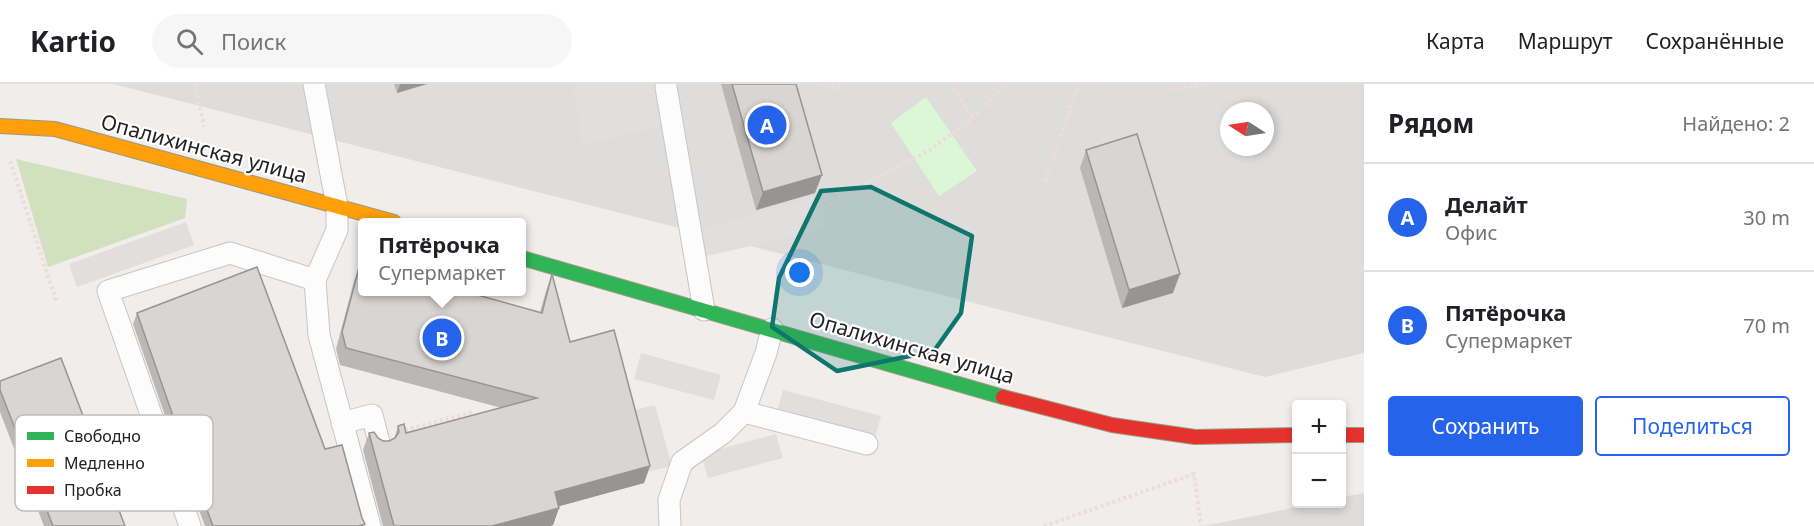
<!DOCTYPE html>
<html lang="ru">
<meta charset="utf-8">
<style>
:root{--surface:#fff;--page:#f6f6f6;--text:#202124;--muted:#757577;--line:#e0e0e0;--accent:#2563eb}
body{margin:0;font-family:"Noto Sans",sans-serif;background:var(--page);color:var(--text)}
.controls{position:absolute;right:18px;bottom:18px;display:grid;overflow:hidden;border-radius:6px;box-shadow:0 3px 9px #0003}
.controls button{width:54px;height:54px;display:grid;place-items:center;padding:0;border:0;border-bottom:2px solid var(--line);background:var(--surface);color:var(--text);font:30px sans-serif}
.compass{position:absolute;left:1220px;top:18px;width:54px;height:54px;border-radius:50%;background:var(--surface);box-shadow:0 3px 9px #0003;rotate:282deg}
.you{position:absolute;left:800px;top:189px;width:21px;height:21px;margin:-15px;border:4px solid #fff;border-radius:50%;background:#1a73e8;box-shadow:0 0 0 9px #1a73e833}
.badge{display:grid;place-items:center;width:39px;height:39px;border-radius:50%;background:var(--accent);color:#fff;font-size:20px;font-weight:700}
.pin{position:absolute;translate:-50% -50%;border:3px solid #fff;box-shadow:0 2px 6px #0006}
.popup{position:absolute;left:358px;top:134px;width:168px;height:78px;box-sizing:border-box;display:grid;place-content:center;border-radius:6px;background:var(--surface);filter:drop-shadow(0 2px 4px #0005);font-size:20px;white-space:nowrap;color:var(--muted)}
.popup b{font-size:22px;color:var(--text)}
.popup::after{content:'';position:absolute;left:50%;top:100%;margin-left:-12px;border:12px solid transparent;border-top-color:var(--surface)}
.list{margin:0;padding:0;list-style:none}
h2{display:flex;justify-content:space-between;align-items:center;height:78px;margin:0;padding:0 24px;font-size:26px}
h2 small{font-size:20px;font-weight:400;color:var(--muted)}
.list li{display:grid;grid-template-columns:39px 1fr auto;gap:18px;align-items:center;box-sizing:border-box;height:108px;padding:0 24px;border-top:2px solid var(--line)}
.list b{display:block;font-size:22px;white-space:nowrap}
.list p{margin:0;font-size:20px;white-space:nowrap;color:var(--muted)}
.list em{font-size:20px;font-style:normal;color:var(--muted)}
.actions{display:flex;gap:12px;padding:18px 24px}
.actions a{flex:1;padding:14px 0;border:2px solid var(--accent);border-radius:6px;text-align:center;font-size:21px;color:var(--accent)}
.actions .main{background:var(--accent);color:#fff}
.icon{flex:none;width:33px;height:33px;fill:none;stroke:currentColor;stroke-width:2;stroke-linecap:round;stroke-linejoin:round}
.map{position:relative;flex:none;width:1364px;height:442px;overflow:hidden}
header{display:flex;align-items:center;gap:36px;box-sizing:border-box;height:84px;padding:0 30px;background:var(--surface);border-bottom:2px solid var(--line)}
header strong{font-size:28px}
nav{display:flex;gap:33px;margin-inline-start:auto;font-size:21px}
.search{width:420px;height:54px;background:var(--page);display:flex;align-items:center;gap:15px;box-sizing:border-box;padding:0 21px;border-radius:33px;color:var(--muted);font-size:22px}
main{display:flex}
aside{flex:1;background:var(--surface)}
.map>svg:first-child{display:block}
.residential{fill:#dfdddc;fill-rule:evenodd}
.forest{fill:#d1e0be}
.park{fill:#dbf7d5}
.parking{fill:#e0dfde}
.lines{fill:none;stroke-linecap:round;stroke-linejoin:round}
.lane-casing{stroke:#c7c6c5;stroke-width:23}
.fast-casing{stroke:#9c9981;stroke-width:16}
.slow-casing{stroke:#9c9981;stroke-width:16}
.jam-casing{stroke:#9c9981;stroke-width:16}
.path{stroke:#eddbdd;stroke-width:4;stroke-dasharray:3 3;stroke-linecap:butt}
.lane{stroke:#fdfcfc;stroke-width:21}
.fast{stroke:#30b455;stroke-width:14}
.slow{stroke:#ff9f0a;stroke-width:14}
.jam{stroke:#e5322d;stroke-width:14}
.wall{fill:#bab7b5}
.shaded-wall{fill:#979594}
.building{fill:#d8d5d3;stroke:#979594;stroke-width:1.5}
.marked{fill:#0f766e;fill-opacity:0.2;stroke:#0f766e;stroke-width:4.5;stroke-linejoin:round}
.labels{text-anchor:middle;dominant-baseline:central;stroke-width:4.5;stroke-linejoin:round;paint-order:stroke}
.street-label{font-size:21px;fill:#222;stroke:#fff}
.key{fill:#fff;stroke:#bdbdbd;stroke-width:1.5}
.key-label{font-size:16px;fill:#222}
</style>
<header>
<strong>Kartio</strong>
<div class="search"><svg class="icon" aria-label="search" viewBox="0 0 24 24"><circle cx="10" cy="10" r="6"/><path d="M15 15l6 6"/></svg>Поиск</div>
<nav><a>Карта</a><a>Маршрут</a><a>Сохранённые</a></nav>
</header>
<main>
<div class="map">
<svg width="1364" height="442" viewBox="0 0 1364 442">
<rect width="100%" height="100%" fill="#f0edeb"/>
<!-- residential -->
<path class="residential" d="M113,0H1364V269L1265,293ZM1229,27H1265V63H1229Z
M1364,409V442H1204L1312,420H1342V413Z"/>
<!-- forest -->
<path class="forest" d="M16,75L187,115L185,134L48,183Z"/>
<!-- park -->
<path class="park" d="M926,13L977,87L939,112L891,39Z"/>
<!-- parking -->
<path class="parking" d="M573,0H669L678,38L582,61Z
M817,112L825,145L702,173L697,146Z
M186,138L194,161L77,203L69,180Z
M641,269L721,291L714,316L634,295Z
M783,306L881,332L875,354L777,328Z
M655,321L672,382L647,388L631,327Z
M776,350L783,374L708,394L701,370Z"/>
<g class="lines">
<defs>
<path id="lane" d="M314,0L337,122V146L315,196L319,251L370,442
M666,3L704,226
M744,328L867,360
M342,339L372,331L380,362
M190,442L108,207L230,169L315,196
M670,442L669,416L682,378L723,349L744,328L766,269L772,245"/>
<path id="fast" d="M522,174L1003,313"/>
<path id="slow" d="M0,42L55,45L394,138"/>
<path id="jam" d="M1003,313L1112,341L1195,353L1296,351
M1342,351H1364"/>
</defs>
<!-- lane casing -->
<use href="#lane" class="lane-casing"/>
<!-- fast casing -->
<use href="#fast" class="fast-casing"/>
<!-- slow casing -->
<use href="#slow" class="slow-casing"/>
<!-- jam casing -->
<use href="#jam" class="jam-casing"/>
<!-- path -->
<path class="path" d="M195,0L204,43
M821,0L831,5L847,0
M951,0L973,34
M1167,0L1174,5L1213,0
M10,77L57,219
M1045,98L1078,0
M821,130L836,115L930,66L973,34L1006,0
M405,346L473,328
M1044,442L1194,390L1201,442"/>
<!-- lane -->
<use href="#lane" class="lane"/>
<!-- fast -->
<use href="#fast" class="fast"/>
<!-- slow -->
<use href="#slow" class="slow"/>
<!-- jam -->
<use href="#jam" class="jam"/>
</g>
<!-- wall -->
<path class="wall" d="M394,0H427L397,9Z
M721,0H796L815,109L756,126Z
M1086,66L1173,209L1122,224L1080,84Z
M360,180L540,228L546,207L552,190L570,258L650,382L644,399L559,422V424L553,441L550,442H383L363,366L369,349L383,357H389L394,355L398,342L406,349L502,324L340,281L336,265L354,197Z
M137,229L362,434L365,440L364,442H205L183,383L133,240Z
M0,297L125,442H44L0,328Z"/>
<!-- shaded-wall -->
<path class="shaded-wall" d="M400,0H427L397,9Z
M822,91L815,109L756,126L763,108Z
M1180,190L1173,209L1122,224L1129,206Z
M650,382L644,399L549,425L555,408Z
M559,424L553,441L550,442H492Z"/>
<!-- building -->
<path class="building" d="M732,0H796L822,91L763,108Z
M1137,50L1180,190L1129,206L1086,66Z
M360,180L363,181V207H463L542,229L552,190L570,258L614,246L650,382L555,408L559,424L492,442H394L369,349L374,348L378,354L383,357H389L395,354L399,348L398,342L404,340L406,349L537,314L346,264L342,248Z
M257,183L325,365L342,361L362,434L365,440L359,442H213L187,372L137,229Z
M61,274L125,442H53L0,306V297Z"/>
<!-- marked area -->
<path class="marked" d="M871,103L972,152L961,229L934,267L837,287L772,243L779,194L821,107Z"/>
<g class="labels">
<!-- street labels -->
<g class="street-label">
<text transform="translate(204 64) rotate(15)">Опалихинская улица</text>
<text transform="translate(912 263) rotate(16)">Опалихинская улица</text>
</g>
</g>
<!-- legend -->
<rect x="15" y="331" width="198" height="96" rx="9" class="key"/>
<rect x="27" y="348" width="27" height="8" fill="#30b455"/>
<rect x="27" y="375" width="27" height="8" fill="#ff9f0a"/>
<rect x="27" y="402" width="27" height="8" fill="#e5322d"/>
<g class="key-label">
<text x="64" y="358">Свободно</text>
<text x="64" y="385">Медленно</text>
<text x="64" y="412">Пробка</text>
</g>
</svg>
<div class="controls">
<button>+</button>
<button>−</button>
</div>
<svg class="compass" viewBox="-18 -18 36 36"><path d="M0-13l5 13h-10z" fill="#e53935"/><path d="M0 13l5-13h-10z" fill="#757577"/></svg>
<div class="you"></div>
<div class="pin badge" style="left:767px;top:41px">A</div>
<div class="pin badge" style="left:442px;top:254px">B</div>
<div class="popup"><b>Пятёрочка</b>Супермаркет</div>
</div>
<aside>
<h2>Рядом<small>Найдено: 2</small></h2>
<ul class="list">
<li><span class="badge">A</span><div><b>Делайт</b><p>Офис</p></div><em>30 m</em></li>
<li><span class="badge">B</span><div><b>Пятёрочка</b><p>Супермаркет</p></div><em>70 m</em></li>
</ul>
<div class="actions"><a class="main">Сохранить</a><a>Поделиться</a></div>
</aside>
</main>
